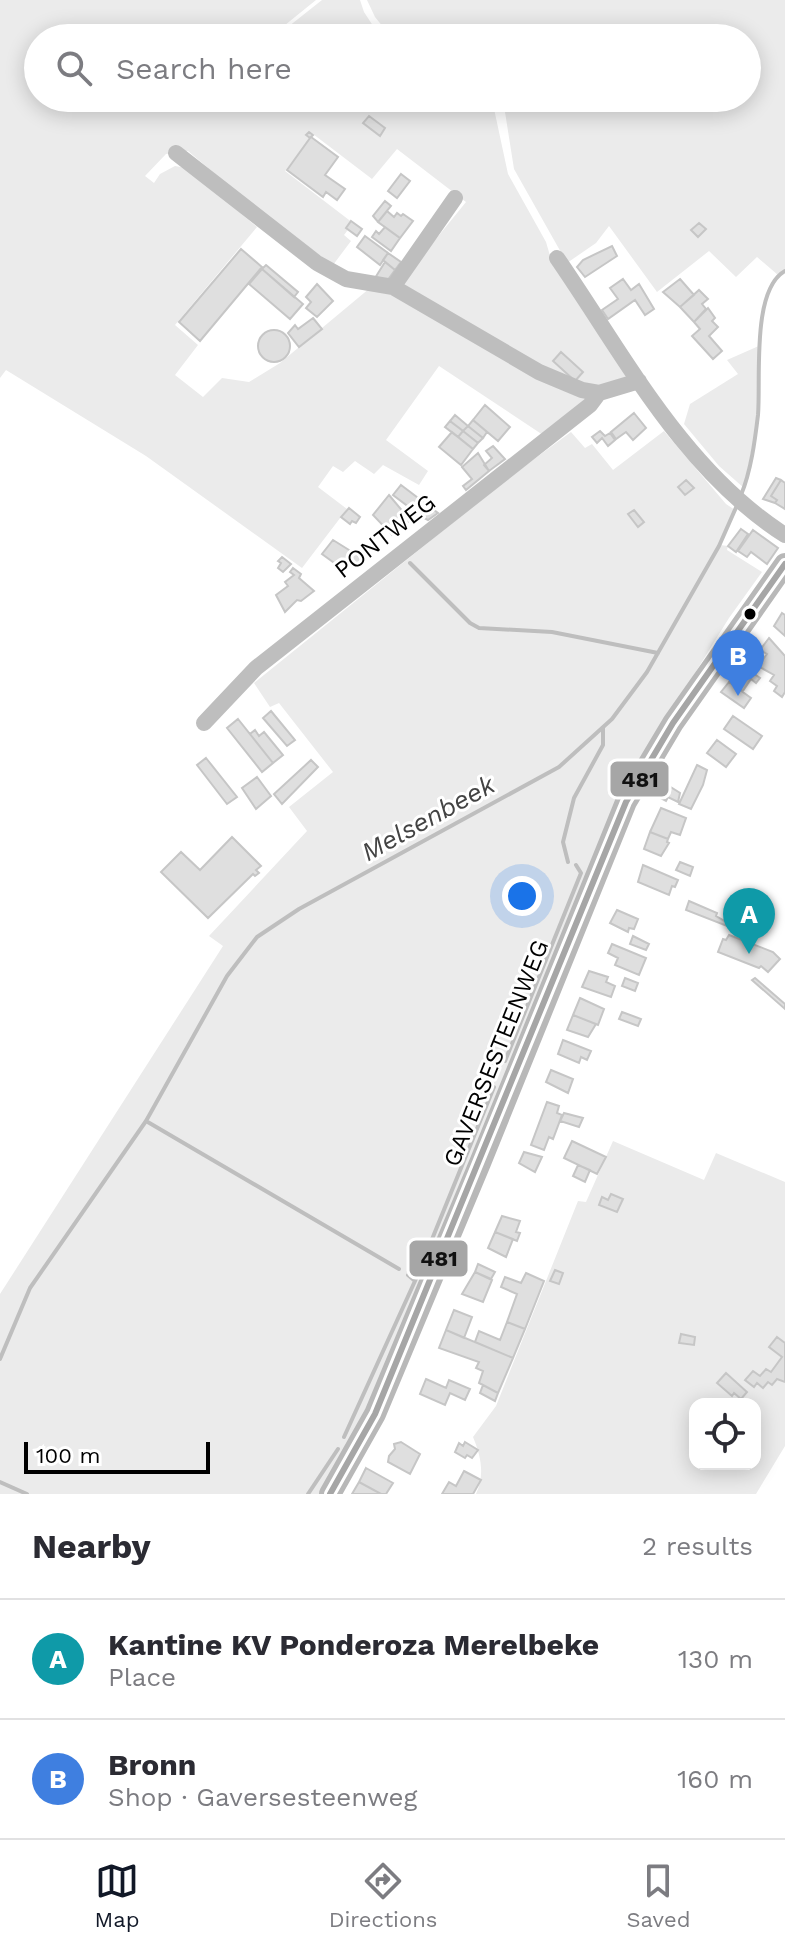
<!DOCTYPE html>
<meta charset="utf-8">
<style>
:root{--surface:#fff;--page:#f2f2f3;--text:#2b2b33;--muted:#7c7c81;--line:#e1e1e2;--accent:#111827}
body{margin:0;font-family:"Work Sans",sans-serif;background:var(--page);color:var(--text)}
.controls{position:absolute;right:24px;bottom:24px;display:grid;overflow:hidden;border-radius:16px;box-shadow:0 4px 20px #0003}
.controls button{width:72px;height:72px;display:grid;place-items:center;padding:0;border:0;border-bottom:2px solid var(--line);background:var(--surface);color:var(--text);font:40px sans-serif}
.scale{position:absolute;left:24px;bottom:20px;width:186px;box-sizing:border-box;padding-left:8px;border:4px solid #000;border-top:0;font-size:22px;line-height:28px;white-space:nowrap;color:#000;-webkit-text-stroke:6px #fff;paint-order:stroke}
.you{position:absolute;left:522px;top:896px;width:28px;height:28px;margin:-20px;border:6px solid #fff;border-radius:50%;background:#1a73e8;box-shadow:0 0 0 12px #1a73e833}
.badge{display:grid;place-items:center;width:52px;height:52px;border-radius:50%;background:var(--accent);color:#fff;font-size:26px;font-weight:700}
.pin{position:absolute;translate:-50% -66px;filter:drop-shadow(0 2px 4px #0008)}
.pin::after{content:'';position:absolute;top:42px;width:28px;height:24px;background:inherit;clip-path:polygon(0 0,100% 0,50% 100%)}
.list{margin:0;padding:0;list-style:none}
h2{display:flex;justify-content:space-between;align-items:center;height:104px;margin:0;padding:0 32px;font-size:34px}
h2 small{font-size:26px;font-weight:400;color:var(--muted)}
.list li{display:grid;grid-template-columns:52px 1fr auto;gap:24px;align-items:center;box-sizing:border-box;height:120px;padding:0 32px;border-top:2px solid var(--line)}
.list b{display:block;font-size:30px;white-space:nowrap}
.list p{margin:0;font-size:26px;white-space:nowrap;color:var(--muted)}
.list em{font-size:26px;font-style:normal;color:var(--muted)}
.icon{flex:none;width:44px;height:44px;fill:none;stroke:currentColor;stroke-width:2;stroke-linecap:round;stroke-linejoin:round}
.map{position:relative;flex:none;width:785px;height:1494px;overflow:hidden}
.search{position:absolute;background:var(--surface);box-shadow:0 4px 20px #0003;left:24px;right:24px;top:24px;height:88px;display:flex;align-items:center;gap:20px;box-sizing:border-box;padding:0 28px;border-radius:44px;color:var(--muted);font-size:30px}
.sheet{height:344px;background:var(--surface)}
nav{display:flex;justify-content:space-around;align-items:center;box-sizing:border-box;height:112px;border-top:2px solid var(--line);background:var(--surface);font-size:22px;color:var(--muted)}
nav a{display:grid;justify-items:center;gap:4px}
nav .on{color:var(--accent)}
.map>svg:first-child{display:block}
.green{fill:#ebebeb;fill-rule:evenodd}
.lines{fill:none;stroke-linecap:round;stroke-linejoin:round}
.stream{stroke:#bebebe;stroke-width:4}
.building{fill:#dfdfdf;stroke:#c6c6c6;stroke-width:2}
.street{stroke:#bebebe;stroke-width:16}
.secondary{stroke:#b8b8b8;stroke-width:22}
.bus-1-casing{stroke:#fff;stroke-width:12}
.bus-1{stroke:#a6a6a6;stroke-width:6}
.bus-dot{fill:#000;stroke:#fff;stroke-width:3}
.labels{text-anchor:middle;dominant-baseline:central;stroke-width:6;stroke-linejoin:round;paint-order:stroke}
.street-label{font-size:24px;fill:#000;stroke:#fff}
.water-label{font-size:26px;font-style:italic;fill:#434343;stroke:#fff}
.line-badge{stroke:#fff;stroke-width:3}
.pale-badge-label{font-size:22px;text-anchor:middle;font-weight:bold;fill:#111}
</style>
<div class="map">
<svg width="785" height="1494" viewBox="0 0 785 1494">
<rect width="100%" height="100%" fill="#fff"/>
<!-- green -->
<path class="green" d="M0,0H316L269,38H38V98H480L493,104L508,174L546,242L551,259L628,376L597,388L554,375L403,286L406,276L466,202L397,149L372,179L313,134L285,171L353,223L344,235L351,241L333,265L252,205L188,151L166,154L145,176L154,183L160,174L175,166L187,168L257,227L175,325L198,345L175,375L203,397L222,378L249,382L280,363L370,288L391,292L589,400L546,437L439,366L386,440L428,471L419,485L383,465L374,474L355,461L343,472L333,466L318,487L347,509L302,568L146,456L6,370L0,378Z
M322,0H360L364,12L381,38H274Z
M367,0H785V271L778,275L757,257L736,277L709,251L657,292L609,226L596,243L567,263L514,169L505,112L500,98H747V38H392L375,17Z
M761,345L758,416L744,488L719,466L684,424L690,404L738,374L727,360Z
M664,431L726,504L735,510L720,545L728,546L727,550L762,572L729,618L648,749L389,1370L324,1494H0V1294L223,946L209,936L307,831L289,807L333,772L279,703L270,707L254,683L507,479L571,432L585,448L592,444L613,470Z
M613,1141L704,1180L716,1153L785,1182V1446L756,1494H476C485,1475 481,1456 473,1437L496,1406L578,1201L586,1202ZM695,1404H755V1464H695Z"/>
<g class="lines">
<!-- stream -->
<path class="stream" d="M741,495C751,471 755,440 758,415C761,380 751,290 785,271
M410,563L470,623L479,628L552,632L658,653
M568,862L563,842L574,798L603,745V728
M505,1061L581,873L576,865
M146,1121L399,1269
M415,1281L494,1087
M0,1359L30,1288L146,1121L227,976L257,937L299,909L559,767L612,719L647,672L719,546L738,503
M344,1437L415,1281L408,1275
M0,1482L27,1494
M308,1494L338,1449"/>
</g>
<!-- building -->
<path class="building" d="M369,116L385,128L380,136L363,123Z
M309,132L313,135L311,137L338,157L325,175L345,189L337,200L326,192L323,197L287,170L310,138L306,135Z
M401,174L410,181L397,198L388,191Z
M385,201L391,206L378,222L373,216Z
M387,211L394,217L397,213L401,216L403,214L413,221L400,238L378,222Z
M351,221L362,229L357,236L346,228Z
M699,223L706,229L698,237L691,230Z
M385,227L400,238L391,251L372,237L376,231L379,234Z
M365,236L388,253L380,265L357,247Z
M612,246L617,256L585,277L577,267L583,260Z
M241,249L262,267L200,341L179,322Z
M388,253L401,262L395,270L383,260Z
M385,262L395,270L387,281L375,278Z
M266,265L298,292L294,297L262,269Z
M262,269L303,304L290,319L249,284Z
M623,279L631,290L639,284L654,309L645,315L635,300L608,319L602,310L618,299L610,288Z
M680,279L694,295L680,307L663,292Z
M317,284L333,301L317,317L306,308L311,302L306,297Z
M699,290L708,299L702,304L706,309L694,322L680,307Z
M708,308L715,318L712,321L718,327L709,336L722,351L713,359L692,336L700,329L694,322Z
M313,318L322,329L299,347L288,333L295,325L298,329Z
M258 346a16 16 0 1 1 32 0a16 16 0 1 1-32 0Z
M561,352L583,372L575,381L553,361Z
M485,405L510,427L498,441L473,420Z
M634,413L646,428L633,440L626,432L616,439L611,432Z
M455,415L468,426L463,431L450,421Z
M473,420L487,432L483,438L468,426Z
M450,421L463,431L458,437L445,427Z
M468,426L483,438L478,443L463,431Z
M463,431L478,443L473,449L458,437Z
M600,431L605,436L610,433L615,440L608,446L602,438L597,443L592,437Z
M452,432L473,449L461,465L439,447Z
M493,446L505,459L489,471L484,465L492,458L486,451Z
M478,453L489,471L466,490L463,486L472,479L462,467Z
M776,478L781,480L771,496L777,500L775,503L763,499Z
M686,480L694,488L685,495L678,487Z
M781,480L785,483V509L775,503L777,500L771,496Z
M401,485L438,513L428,520L422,517L393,495Z
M389,495L410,520L392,535L373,515Z
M349,508L360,517L356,523L352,521L350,524L341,517Z
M634,510L644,522L638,527L628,514Z
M741,529L748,534L736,552L728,546Z
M753,530L778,548L767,564L751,552L747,557L738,551Z
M333,540L365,560L360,567H353L343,559L337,565L322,554Z
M282,557L291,564L283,572L278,568L281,563L278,561Z
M293,568L301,574L299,578L314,591L301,601L297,600L285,612L276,595L288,586L285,582L294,575L290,572Z
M782,613L785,615V636L774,626Z
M769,638L785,656V692L782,697L774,691L777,686L770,681L774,675L758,666L767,654L760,650Z
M750,671L760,678L756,683L751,679L743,691L729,682L736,672L745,678Z
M729,682L751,698L744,708L721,692Z
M271,711L295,740L287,746L263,718Z
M733,716L762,736L753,749L724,729Z
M238,719L273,763L262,772L227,728Z
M255,730L259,736L264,732L283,755L273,763L250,734Z
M717,740L736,754L726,767L707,753Z
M206,758L237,797L227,804L197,765Z
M311,760L318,767L282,804L274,794Z
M697,765L707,770L703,785L691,809L679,804Z
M257,777L271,796L256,809L242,788Z
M658,779L680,793L678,802L668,797L666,801L651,793Z
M661,808L686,818L680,835L671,832L668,839L650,832Z
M650,832L668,839L667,842L669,843L661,856L644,849Z
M232,837L261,866L256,870L259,873L255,876L253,874L208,918L161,872L181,852L200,870Z
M680,862L693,867L690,876L676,870Z
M643,865L678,880L675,887L672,886L669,895L638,882Z
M689,901L717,913L716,916L728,923L727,926L686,910Z
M617,910L638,919L634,929L629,928L628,932L610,923Z
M729,935L773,952L780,959L768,972L761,966L759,968L718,952L723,939L726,940Z
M633,936L649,944L646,950L630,944Z
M612,944L646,958L639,975L615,965L618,958L608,953Z
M589,971L608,977L606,982L615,986L611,997L582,987Z
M625,978L638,983L635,991L622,986Z
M755,978L785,1004V1009L752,980Z
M580,998L604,1009L598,1025L573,1015Z
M622,1012L641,1019L638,1026L619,1019Z
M573,1015L596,1024L588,1037L567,1030Z
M563,1040L591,1051L587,1060L581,1057L579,1063L558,1054Z
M551,1070L573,1079L568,1093L546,1082Z
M547,1102L559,1106L557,1113L562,1115L553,1139L549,1137L544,1150L531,1145Z
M564,1113L583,1118L579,1127L560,1121Z
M572,1141L606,1157L597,1174L564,1158Z
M524,1152L542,1157L535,1172L519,1163Z
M578,1165L590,1170L585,1182L573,1176Z
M611,1194L623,1199L617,1212L599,1205L602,1197L608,1200Z
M502,1216L520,1221L516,1232L520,1233L517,1241L495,1232Z
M495,1232L513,1239L506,1257L488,1248Z
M478,1264L495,1272L491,1279L475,1272Z
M555,1270L563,1273L559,1284L550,1281Z
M475,1272L492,1280L483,1302L462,1294Z
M526,1273L544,1281L525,1329L507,1322L517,1294L501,1287L505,1277L521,1283Z
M454,1310L472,1317L464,1338L446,1330Z
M507,1322L525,1329L513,1358L475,1342L479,1331L500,1340Z
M446,1330L513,1358L498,1393L479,1383L483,1371L476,1368L479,1362L439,1348Z
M681,1334L695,1337L694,1345L679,1343Z
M777,1337L785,1343V1382L777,1379L772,1385L768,1382L763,1388L757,1383L754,1387L745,1380L753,1371L760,1376L766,1369L771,1372L782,1357L769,1347Z
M726,1373L747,1392L741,1399L734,1393L732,1396L717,1383Z
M426,1379L446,1388L449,1380L470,1389L465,1400L450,1393L445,1405L420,1394Z
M483,1385L498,1393L495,1401L480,1393Z
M401,1442L420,1454L410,1474L388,1462L389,1456L395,1449L394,1444Z
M465,1442L478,1450L472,1458L467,1455L465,1458L455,1452L459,1443L463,1446Z
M366,1468L393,1483L386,1494H381L359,1482Z
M464,1471L481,1480L473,1494H442L449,1482L456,1486Z
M359,1482L381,1494H352Z"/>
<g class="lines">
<!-- street -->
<path class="street" d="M176,153L317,263L346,279L393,287L539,372L582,390L599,393L639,381
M557,258C624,355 683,470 785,535
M393,287L455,198
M204,723L256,668L590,405L599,393"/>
<!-- secondary -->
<path class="secondary" d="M330,1494L375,1414L480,1163L626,802L673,723L785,564"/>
<defs>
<path id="bus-1" d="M330,1494L375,1414L626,802L673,723L785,564"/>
</defs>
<!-- bus-1 casing -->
<use href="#bus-1" class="bus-1-casing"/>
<!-- bus-1 -->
<use href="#bus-1" class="bus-1"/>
</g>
<!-- markers -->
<circle class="bus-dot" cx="750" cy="614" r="7"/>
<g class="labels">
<!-- street labels -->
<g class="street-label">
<text transform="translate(385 536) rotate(-38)">PONTWEG</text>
<text transform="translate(496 1053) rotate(-68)">GAVERSESTEENWEG</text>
</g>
<!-- water labels -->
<g class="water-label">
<text transform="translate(428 818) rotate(-29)">Melsenbeek</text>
</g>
</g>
<g class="line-badge">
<rect x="609" y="760" width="61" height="38" rx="8" fill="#a6a6a6"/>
<rect x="408" y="1239" width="61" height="39" rx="8" fill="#a6a6a6"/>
</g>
<g class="pale-badge-label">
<text x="640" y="787">481</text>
<text x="439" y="1266">481</text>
</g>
</svg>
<div class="controls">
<button><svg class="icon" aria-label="locate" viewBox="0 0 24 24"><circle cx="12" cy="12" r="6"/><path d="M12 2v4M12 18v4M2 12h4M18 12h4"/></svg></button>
</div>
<div class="scale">100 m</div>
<div class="you"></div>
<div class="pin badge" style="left:749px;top:954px;background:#0f9aa8">A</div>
<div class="pin badge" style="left:738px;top:696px;background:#3f7fe0">B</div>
<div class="search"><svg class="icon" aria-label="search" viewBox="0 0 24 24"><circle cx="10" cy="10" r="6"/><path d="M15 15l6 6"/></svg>Search here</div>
</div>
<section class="sheet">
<h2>Nearby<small>2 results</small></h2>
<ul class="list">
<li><span class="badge" style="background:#0f9aa8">A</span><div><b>Kantine KV Ponderoza Merelbeke</b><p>Place</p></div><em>130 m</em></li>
<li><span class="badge" style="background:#3f7fe0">B</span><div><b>Bronn</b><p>Shop · Gaversesteenweg</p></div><em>160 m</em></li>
</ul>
</section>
<nav>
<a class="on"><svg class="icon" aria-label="map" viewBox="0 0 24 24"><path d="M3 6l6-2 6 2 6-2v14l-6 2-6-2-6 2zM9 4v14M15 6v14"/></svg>Map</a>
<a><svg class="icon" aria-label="directions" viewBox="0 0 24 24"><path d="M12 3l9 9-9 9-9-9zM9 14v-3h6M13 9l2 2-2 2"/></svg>Directions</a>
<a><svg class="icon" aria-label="saved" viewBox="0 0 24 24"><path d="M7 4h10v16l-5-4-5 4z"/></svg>Saved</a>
</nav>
